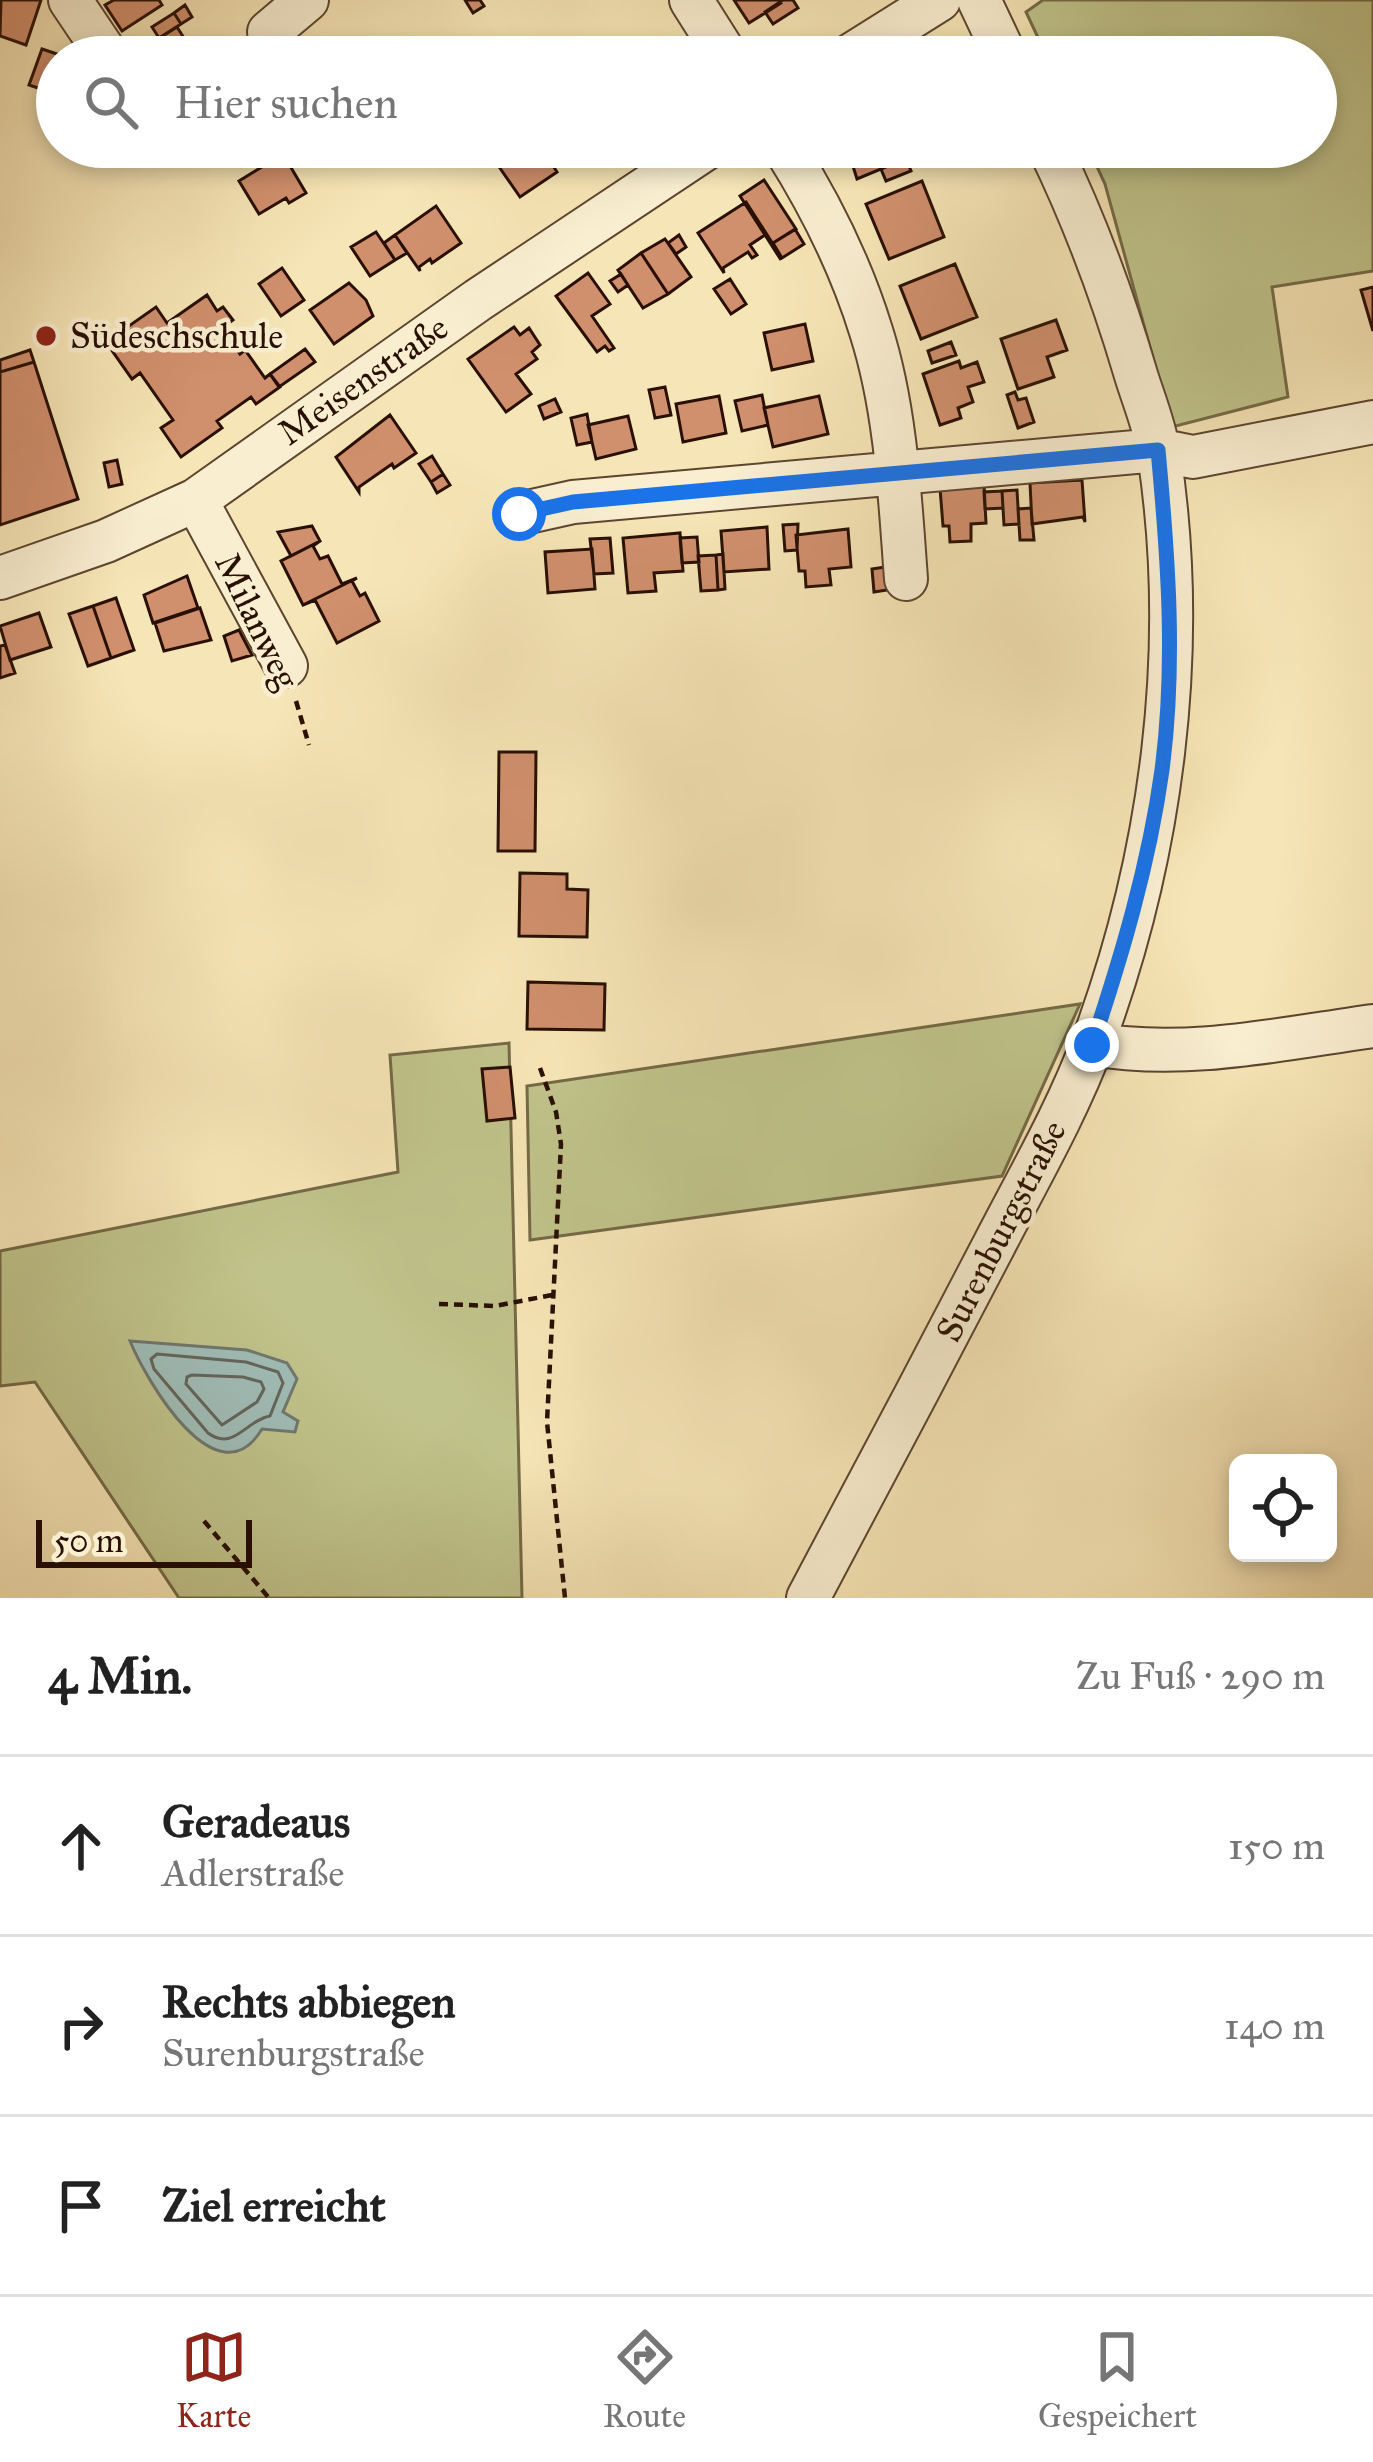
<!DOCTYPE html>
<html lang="de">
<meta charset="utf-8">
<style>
:root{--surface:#fff;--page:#f6f6f6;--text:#222;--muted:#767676;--line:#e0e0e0;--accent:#8f2418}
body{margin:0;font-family:"IM FELL Great Primer",serif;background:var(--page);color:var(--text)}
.controls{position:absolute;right:36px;bottom:36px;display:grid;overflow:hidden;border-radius:18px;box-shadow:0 6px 18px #0003}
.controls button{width:108px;height:108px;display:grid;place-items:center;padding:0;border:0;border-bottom:3px solid var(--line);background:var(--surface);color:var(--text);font:60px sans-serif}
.scale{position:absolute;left:36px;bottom:30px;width:216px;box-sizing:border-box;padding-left:12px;border:6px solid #291002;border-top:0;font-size:33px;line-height:42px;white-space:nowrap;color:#291002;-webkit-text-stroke:9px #f9eed0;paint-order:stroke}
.stop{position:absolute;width:36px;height:36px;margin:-27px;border:9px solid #1a73e8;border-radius:50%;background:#fff}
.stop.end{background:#1a73e8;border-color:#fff;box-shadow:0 3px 12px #0008}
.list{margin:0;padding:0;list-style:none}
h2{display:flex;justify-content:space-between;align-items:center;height:156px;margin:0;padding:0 48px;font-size:51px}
h2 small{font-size:39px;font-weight:400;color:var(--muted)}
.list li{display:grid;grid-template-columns:78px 1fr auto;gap:36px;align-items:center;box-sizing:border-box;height:180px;padding:0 48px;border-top:3px solid var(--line)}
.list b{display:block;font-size:45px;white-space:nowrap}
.list p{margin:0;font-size:39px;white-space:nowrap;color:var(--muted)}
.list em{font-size:39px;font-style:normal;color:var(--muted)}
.icon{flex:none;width:66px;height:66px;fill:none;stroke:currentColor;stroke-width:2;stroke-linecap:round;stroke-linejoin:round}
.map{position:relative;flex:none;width:1373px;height:1598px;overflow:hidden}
.search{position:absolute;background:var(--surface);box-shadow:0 6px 18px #0003;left:36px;right:36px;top:36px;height:132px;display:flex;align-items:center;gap:30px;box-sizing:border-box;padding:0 42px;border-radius:66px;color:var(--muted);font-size:45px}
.sheet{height:696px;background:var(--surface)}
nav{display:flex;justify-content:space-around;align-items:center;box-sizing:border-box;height:168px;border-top:3px solid var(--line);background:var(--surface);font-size:33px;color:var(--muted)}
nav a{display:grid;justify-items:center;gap:6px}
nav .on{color:var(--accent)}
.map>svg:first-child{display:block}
.green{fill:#c0c38b;stroke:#746a46;stroke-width:3}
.water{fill:#a0bdb7;stroke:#70786f;stroke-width:3}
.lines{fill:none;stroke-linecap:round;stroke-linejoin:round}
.shore{stroke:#64665c;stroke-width:3}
.building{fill:#d08f6d;stroke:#291002;stroke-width:3}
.minor-casing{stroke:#5c452f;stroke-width:46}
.path{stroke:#291002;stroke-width:4.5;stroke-dasharray:9 6;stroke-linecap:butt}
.minor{stroke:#f9eed0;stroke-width:42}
.route{stroke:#1a73e8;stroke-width:15}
.poi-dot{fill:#8f2418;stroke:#f9eed0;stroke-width:4.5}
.labels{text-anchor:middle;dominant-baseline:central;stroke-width:9;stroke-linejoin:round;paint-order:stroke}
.poi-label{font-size:36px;fill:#291002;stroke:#f9eed0;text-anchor:start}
.street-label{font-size:36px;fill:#291002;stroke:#f9eed0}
</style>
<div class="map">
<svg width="1373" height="1598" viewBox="0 0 1373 1598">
<rect width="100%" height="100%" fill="#f6e5b6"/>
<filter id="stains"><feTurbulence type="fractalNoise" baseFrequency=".00167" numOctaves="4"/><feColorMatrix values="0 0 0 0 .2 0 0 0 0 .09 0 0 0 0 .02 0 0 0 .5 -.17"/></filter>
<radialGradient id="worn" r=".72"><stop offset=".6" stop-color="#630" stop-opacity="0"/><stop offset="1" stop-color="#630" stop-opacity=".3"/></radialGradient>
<!-- green -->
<path class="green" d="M1043,0H1373V271L1272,287L1288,397L1172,427L1105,184L1088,147H1316V57H1047L1026,12Z
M1080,1004L1002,1176L530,1240L527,1086Z
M509,1043L522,1598H179L35,1382L0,1386V1251L398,1172L390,1055Z"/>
<!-- water -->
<path class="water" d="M130,1341L247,1350L287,1363L297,1379L283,1412L298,1421L295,1432L262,1429C217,1503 146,1380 130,1341Z"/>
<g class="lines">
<!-- shore -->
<path class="shore" d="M157,1354L246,1362L278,1372L283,1383L270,1416C246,1420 234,1452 208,1433L154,1369L151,1359Z
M192,1375L243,1377L261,1382L264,1389L257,1402L222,1425L186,1384L187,1377Z"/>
</g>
<!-- building -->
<path class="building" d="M1,0H41L26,45L0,36Z
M114,0H159L162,5L122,31L105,5Z
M465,0H480L484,6L473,13Z
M734,0H779L781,3L749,23Z
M793,0L798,8L773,24L765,12L783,0Z
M185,5L192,17L181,24L174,13Z
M174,13L181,24L159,38L152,27Z
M177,27L196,57H138L136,53Z
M660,39L671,57H631Z
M332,40L343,57H306Z
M42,49L63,56L57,57L50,92L29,85Z
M57,71V118L43,113Z
M304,147H326L332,156L316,166Z
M516,147H541L557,172L520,197L495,161Z
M847,147H892L898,162L857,179Z
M283,154L306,193L289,203L286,198L259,214L239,181Z
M906,158L911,171L886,181L881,169Z
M764,180L796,229L773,243L781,260L740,196Z
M922,181L944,237L889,259L866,204Z
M746,202L773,244L765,235L750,245L757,255L752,258L748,252L723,268L724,273L698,233Z
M436,206L461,243L432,263L430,259L419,267L420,271L395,235Z
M795,229L804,244L782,258L773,243Z
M376,232L395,260L370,276L351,247Z
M395,235L407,253L395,260L384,243Z
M679,235L686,247L676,254L668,243Z
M665,239L691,277L668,294L641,253Z
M641,253L668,294L643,308L618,270Z
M955,264L977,317L921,339L900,286Z
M282,268L304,300L281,316L259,284Z
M588,273L610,304L592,316L614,348L609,351L605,346L597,352L556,296Z
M621,274L628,285L618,292L610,281Z
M730,279L746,304L731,314L714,289Z
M349,283L366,300L373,316L334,344L310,310Z
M1373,287V331L1361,290Z
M207,295L217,311L223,307L233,320L222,328L240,354L245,350L265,378L270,374L280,387L256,404L251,397L217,421L222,428L181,457L161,428L173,420L140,373L132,379L106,342L156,307L167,323Z
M1056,320L1067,350L1047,357L1054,377L1018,389L1001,339Z
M805,324L813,361L772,370L764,333Z
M514,327L520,335L529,328L540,345L532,352L537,359L516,374L531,394L506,412L468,359Z
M951,342L956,355L932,363L928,351Z
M305,349L315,362L279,387L270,374Z
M30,350L34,362L0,372V360Z
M959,361L961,368L977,362L984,382L968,387L973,402L958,408L961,418L940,425L923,374Z
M34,362L78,499L0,525V372Z
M665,387L671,415L655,418L649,390Z
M1015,392L1018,400L1026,398L1034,422L1018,428L1007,395Z
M762,395L768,425L742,431L735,401Z
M719,396L726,433L683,442L676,404Z
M819,396L828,434L773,447L764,408Z
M555,399L561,412L544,419L539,406Z
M587,414L592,442L577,445L571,418Z
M390,415L416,453L394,468L392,464L359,487V492L336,457Z
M628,416L636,449L596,459L588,425Z
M432,456L443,474L431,482L419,464Z
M117,460L122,484L109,487L104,463Z
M443,474L450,485L437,493L431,482Z
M1082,480L1085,522L1083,517L1032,524L1030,483Z
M984,485L986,523L971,524V541L950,542L949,526H943L940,488Z
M1017,490L1019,524L1004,525L1002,491Z
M1002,491L1003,508L985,509L984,492Z
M1031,508L1034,540H1020L1018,509Z
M798,524L797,550L785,551L783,525Z
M312,526L320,541L291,556L278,532Z
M767,527L769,569L724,572L721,531Z
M848,529L851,567L829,569L831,585L806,587L805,571H799L796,535Z
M680,533L683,571L654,573L656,591L628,593L623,538Z
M697,537L699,562L682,563L680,538Z
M610,538L613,573L594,574L590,539Z
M320,541L313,546L320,559L328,556L342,584L357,578L303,605L281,561Z
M592,549L595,589L548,593L545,552Z
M723,554L725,589L718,590L716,555Z
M716,555L718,590L701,591L698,556Z
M885,567L887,590L874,592L872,569Z
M187,576L198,608L153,623L144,595Z
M357,578L352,581L360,596L365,593L379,621L337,643L315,600L303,605Z
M116,598L134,650L111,658L93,606Z
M93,606L111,658L88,666L69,614Z
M200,608L211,640L164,651L155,623Z
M39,613L51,647L10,660L0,626Z
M239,630L252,655L232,661L224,636Z
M5,645L15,673L0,678V646Z
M499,752H536L535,851H498Z
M520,873L567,874V889L588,890L587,937L519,936Z
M528,982L605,984L604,1030L527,1029Z
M510,1067L515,1118L487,1121L482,1069Z"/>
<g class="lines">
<defs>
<path id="minor" d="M70,0L107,55
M691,0L727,57
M979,0L1006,57
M269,32L307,0
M848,57L939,0
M784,147C820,204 851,266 871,331C896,409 900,498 906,579
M196,500L286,666
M519,514L573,502L1158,450L1193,457L1373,422
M0,578L106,541L196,500L478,300L708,147
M1092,1044C1186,1060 1280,1039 1373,1026
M808,1598C870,1481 933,1363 994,1245C1028,1179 1067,1112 1093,1042C1162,856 1189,650 1159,454C1155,427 1144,401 1136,375C1113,297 1085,221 1049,147"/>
</defs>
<!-- minor casing -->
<use href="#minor" class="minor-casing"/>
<!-- path -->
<path class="path" d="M296,701L309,745
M540,1068L556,1112L561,1144L547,1422L565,1598
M439,1304L495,1306L552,1295
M204,1521L269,1598"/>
<!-- minor -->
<use href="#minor" class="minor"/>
</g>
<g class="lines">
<!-- route -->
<path class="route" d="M519,514L573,502L1158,450C1168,557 1176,663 1162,770C1149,864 1122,955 1092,1045"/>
</g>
<!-- markers -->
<circle class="poi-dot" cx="46" cy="336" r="12"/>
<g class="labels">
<!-- poi labels -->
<g class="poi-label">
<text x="70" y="336">Südeschschule</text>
</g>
<!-- street labels -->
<g class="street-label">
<text transform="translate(363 380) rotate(-35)">Meisenstraße</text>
<text transform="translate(257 621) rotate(64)">Milanweg</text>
<text transform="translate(1001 1231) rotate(-63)">Surenburgstraße</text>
</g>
</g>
<rect width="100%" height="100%" filter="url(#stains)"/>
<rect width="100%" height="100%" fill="url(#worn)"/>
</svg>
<div class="controls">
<button><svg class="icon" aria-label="locate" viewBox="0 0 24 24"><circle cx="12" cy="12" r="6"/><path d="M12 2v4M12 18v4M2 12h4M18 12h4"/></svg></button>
</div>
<div class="scale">50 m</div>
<div class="stop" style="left:519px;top:514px"></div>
<div class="stop end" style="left:1092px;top:1045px"></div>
<div class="search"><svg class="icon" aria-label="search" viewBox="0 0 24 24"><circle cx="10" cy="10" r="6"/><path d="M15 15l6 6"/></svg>Hier suchen</div>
</div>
<section class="sheet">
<h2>4 Min.<small>Zu Fuß · 290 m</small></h2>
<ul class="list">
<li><svg class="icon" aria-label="ahead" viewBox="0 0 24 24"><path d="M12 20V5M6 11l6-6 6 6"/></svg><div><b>Geradeaus</b><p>Adlerstraße</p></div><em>150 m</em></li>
<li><svg class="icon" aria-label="right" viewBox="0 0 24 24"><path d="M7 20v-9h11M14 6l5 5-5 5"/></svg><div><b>Rechts abbiegen</b><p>Surenburgstraße</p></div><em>140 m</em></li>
<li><svg class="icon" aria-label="arrive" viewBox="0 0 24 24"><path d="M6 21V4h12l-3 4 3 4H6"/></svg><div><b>Ziel erreicht</b></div></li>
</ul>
</section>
<nav>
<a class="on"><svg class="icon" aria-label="map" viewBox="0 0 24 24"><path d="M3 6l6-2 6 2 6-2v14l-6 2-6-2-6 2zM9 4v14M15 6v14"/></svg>Karte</a>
<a><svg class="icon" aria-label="directions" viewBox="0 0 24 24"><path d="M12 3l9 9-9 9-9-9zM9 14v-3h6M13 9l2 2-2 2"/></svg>Route</a>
<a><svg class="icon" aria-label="saved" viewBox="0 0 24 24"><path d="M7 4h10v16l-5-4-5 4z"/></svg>Gespeichert</a>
</nav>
